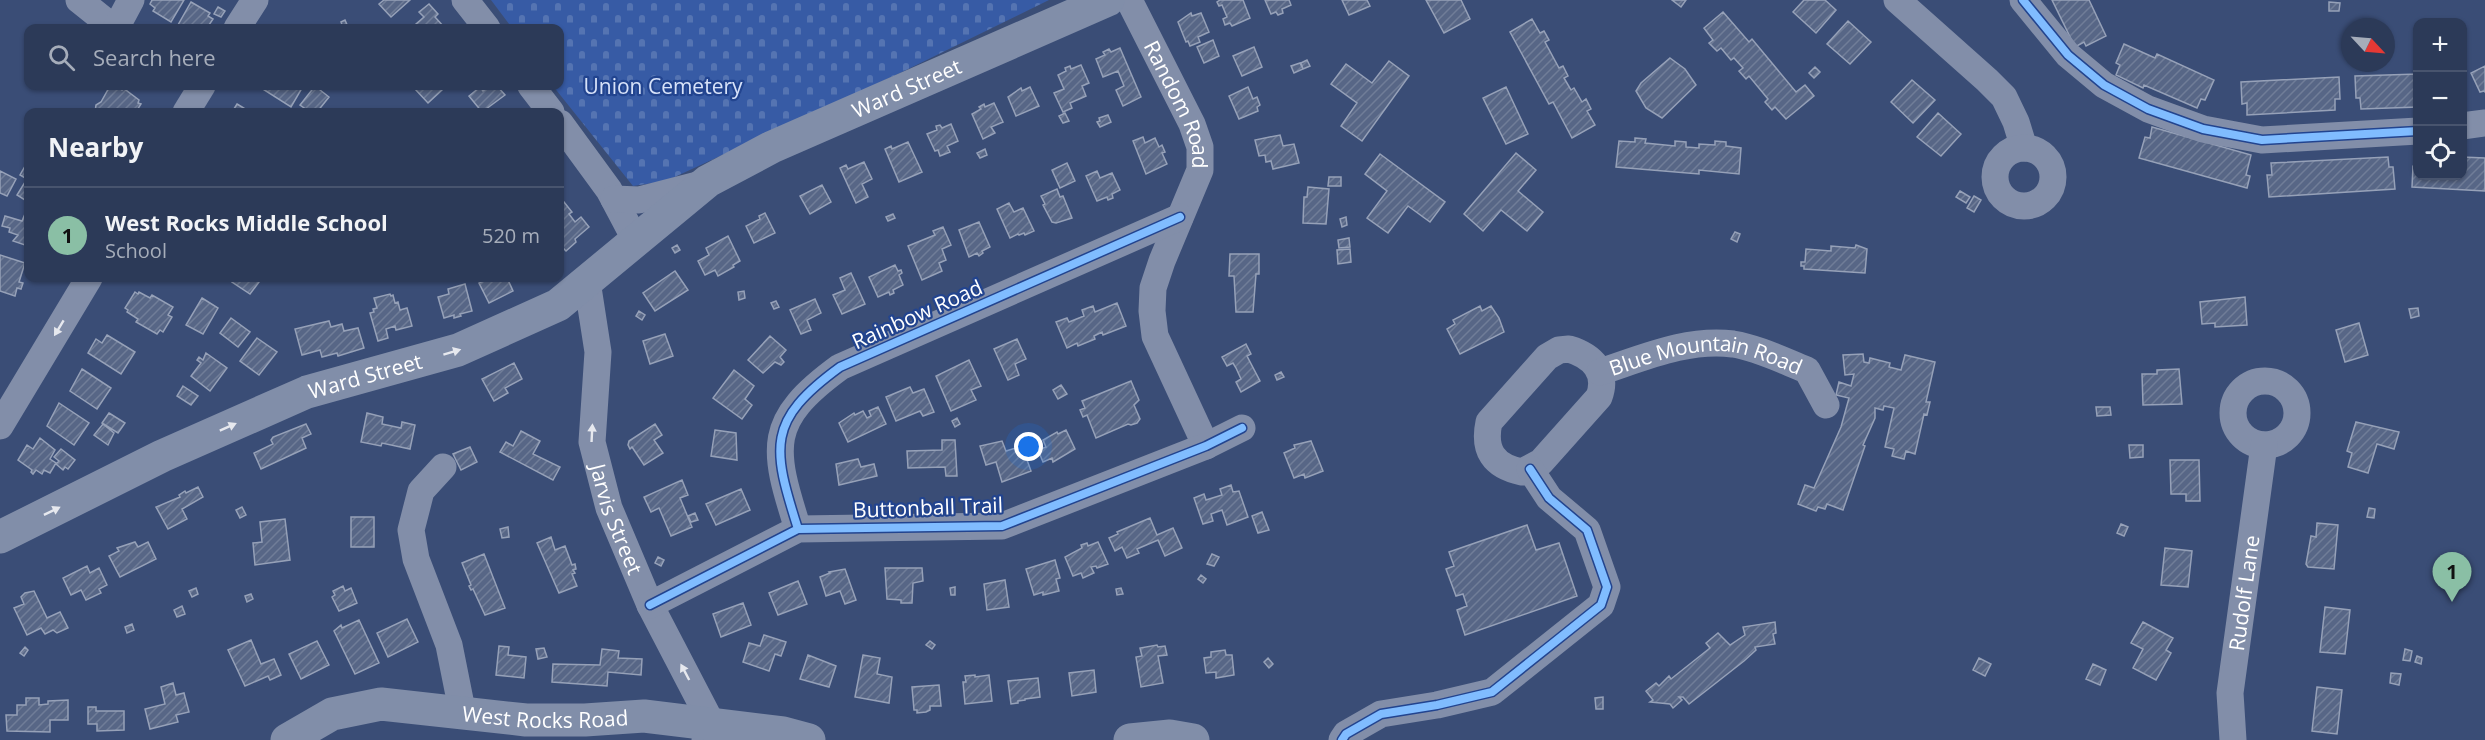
<!DOCTYPE html>
<meta charset="utf-8">
<style>
:root{--surface:#2c3a58;--page:#384561;--text:#f1f3f6;--muted:#a6adba;--line:#48546e;--accent:#8abfa5}
body{margin:0;font-family:"Open Sans",sans-serif;background:var(--page);color:var(--text)}
.controls{position:absolute;right:18px;top:18px;display:grid;overflow:hidden;border-radius:12px;box-shadow:0 2px 4px #0004}
.controls button{width:54px;height:54px;display:grid;place-items:center;padding:0;border:0;border-bottom:2px solid var(--line);background:var(--surface);color:var(--text);font:30px sans-serif}
.compass{position:absolute;left:2341px;top:18px;width:54px;height:54px;border-radius:50%;background:var(--surface);box-shadow:0 2px 4px #0004;rotate:116deg}
.you{position:absolute;left:1029px;top:447px;width:21px;height:21px;margin:-15px;border:4px solid #fff;border-radius:50%;background:#1a73e8;box-shadow:0 0 0 9px #1a73e833}
.badge{display:grid;place-items:center;width:39px;height:39px;border-radius:50%;background:var(--accent);color:#111;font-size:20px;font-weight:700}
.pin{position:absolute;translate:-50% -50px;filter:drop-shadow(0 2px 3px #0008)}
.pin::after{content:'';position:absolute;top:32px;width:21px;height:18px;background:inherit;clip-path:polygon(0 0,100% 0,50% 100%)}
.list{margin:0;padding:0;list-style:none}
h2{display:flex;justify-content:space-between;align-items:center;height:78px;margin:0;padding:0 24px;font-size:26px}
h2 small{font-size:20px;font-weight:400;color:var(--muted)}
.list li{display:grid;grid-template-columns:39px 1fr auto;gap:18px;align-items:center;box-sizing:border-box;height:96px;padding:0 24px;border-top:2px solid var(--line)}
.list b{display:block;font-size:22px;white-space:nowrap}
.list p{margin:0;font-size:20px;white-space:nowrap;color:var(--muted)}
.list em{font-size:20px;font-style:normal;color:var(--muted)}
.icon{flex:none;width:33px;height:33px;fill:none;stroke:currentColor;stroke-width:2;stroke-linecap:round;stroke-linejoin:round}
.map{position:relative;flex:none;width:2485px;height:740px;overflow:hidden}
.search{position:absolute;background:var(--surface);box-shadow:0 2px 4px #0004;left:24px;top:24px;width:540px;height:66px;display:flex;align-items:center;gap:15px;box-sizing:border-box;padding:0 21px;border-radius:12px;color:var(--muted);font-size:22px}
.panel{position:absolute;background:var(--surface);box-shadow:0 2px 4px #0004;left:24px;top:108px;width:540px;height:174px;border-radius:12px}
.map>svg:first-child{display:block}
.cemetery{fill:url(#cemetery-stones)}
.building{fill:url(#building-hatch);stroke:#96a1b8;stroke-width:1.5}
.lines{fill:none;stroke-linecap:round;stroke-linejoin:round}
.minor{stroke:#828ea9;stroke-width:27}
.major{stroke:#818ea9;stroke-width:33}
.cycleway-casing{stroke:#22448f;stroke-width:11}
.cycleway{stroke:#80bcff;stroke-width:8}
.oneway{fill:#e6e8ee}
.labels{text-anchor:middle;dominant-baseline:central;stroke-width:4.5;stroke-linejoin:round;paint-order:stroke}
.park-label{font-size:21px;fill:#d7e2f9;stroke:#22448f}
.street-label{font-size:21px;fill:#fff;stroke:#22448f}
</style>
<div class="map">
<svg width="2485" height="740" viewBox="0 0 2485 740">
<defs>
<pattern id="cemetery-stones" width="16" height="16" patternUnits="userSpaceOnUse" patternTransform="scale(1.5)"><rect width="16" height="16" fill="#375ba5"/><path d="M2 7V4a2 2 0 0 1 4 0v3zM10 15v-3a2 2 0 0 1 4 0v3z" fill="#5574b2"/></pattern>
<pattern id="building-hatch" width="6" height="6" patternUnits="userSpaceOnUse" patternTransform="scale(1.5)"><rect width="6" height="6" fill="#576686"/><path d="M-1 1l2-2M0 6l6-6M5 7l2-2" fill="none" stroke="#707d98"/></pattern>
</defs>
<rect width="100%" height="100%" fill="#3a4d76"/>
<!-- cemetery -->
<path class="cemetery" d="M491,0H1049L900,73L666,181L633,186L553,86H560V28H512Z"/>
<!-- building -->
<path class="building" d="M152,0H184L171,22L153,11L155,8L150,4Z
M384,0H410L391,17L379,4Z
M1220,0H1243L1250,18L1232,26L1230,23L1225,25L1223,19L1227,17L1222,5L1219,6L1217,2Z
M1265,0H1289L1291,5L1282,9L1283,13L1278,15L1276,12L1271,14Z
M1342,0H1367L1370,6L1349,15Z
M1426,0H1461L1470,19L1444,33Z
M1672,0H1686L1681,7Z
M1804,0H1825L1836,10L1816,33L1793,12Z
M2052,0H2089L2106,36L2086,46L2084,42L2075,47Z
M191,2L210,13L208,16L213,19L207,28H184L178,25Z
M2329,2L2340,3L2339,11H2329Z
M429,4L438,14L435,17L444,27L442,28H420L416,24L424,17L419,12Z
M218,7L225,11L221,17L214,14Z
M1723,12L1749,42L1752,39L1796,92L1805,85L1814,96L1786,119L1775,107L1772,110L1765,102L1768,99L1749,76L1746,79L1739,71L1743,68L1734,58L1731,60L1721,48L1717,51L1709,43L1713,40L1704,28Z
M1191,13L1192,16L1201,13L1209,32L1198,37L1200,42L1190,46L1188,41L1186,42L1178,22Z
M1532,19L1540,33L1544,31L1549,40L1545,42L1559,68L1563,66L1568,76L1564,78L1571,90L1574,88L1582,102L1586,99L1591,109L1587,111L1595,125L1572,138L1553,102L1549,104L1510,32Z
M345,20L348,27L343,28L341,22Z
M1848,21L1871,42L1850,64L1827,44Z
M1213,40L1219,56L1204,63L1197,47Z
M2124,44L2155,58L2157,54L2214,80L2205,100L2201,99L2197,108L2144,85L2143,88L2116,75L2120,65L2116,63Z
M1254,47L1262,67L1242,76L1233,56Z
M1120,48L1141,97L1123,106L1116,90L1124,86L1118,71L1103,77L1096,59L1105,55L1103,52L1109,49L1111,52Z
M1670,58L1685,69L1696,85L1662,118L1646,108L1636,91L1641,83Z
M1307,60L1310,66L1303,69L1301,63Z
M1389,61L1409,76L1362,141L1341,126L1357,103L1331,84L1346,64L1372,83Z
M1300,63L1303,69L1294,73L1291,66Z
M1081,65L1089,83L1082,86L1086,96L1070,103L1072,108L1063,112L1054,93L1064,89L1058,75L1066,71L1065,68L1070,66L1071,69Z
M2485,66V92L2484,91L2480,92L2471,73Z
M1815,67L1820,72L1814,78L1809,73Z
M2418,74V107L2361,109L2360,98H2356L2355,76Z
M2339,77L2340,99H2335V110L2247,115V103L2242,104L2241,82Z
M1912,80L1935,100L1913,123L1891,102Z
M110,86H115L122,90L123,88L139,100L138,103L141,104L136,112H95L96,105L101,102Z
M258,86H298L302,88L291,107Z
M315,86L329,97L317,112H310L300,105Z
M418,86H438L442,90L428,103L415,89Z
M490,86H497L505,95L482,112L469,96L480,87L483,91Z
M1030,87L1039,106L1016,116L1008,97L1021,88L1022,91Z
M1248,87L1253,99L1257,97L1260,105L1257,107L1258,111L1239,119L1229,96Z
M1506,87L1528,134L1506,144L1483,98Z
M994,103L1003,122L991,127L995,133L983,139L972,114L981,109L979,107L984,104L985,107Z
M237,104L242,107L250,112H232Z
M1065,113L1069,121L1063,123L1059,116Z
M1938,113L1961,134L1941,156L1917,137Z
M1108,115L1111,122L1100,127L1097,122L1100,121L1099,118Z
M951,124L958,141L947,146L950,152L940,156L938,150L935,151L927,134L937,130L936,126L940,125L942,128Z
M2152,127L2251,155L2246,175L2250,176L2247,188L2139,158L2145,137L2150,138Z
M1280,135L1283,146L1294,144L1299,163L1273,169L1271,161L1266,162L1265,155L1259,156L1255,140Z
M1143,137L1145,143L1155,138L1159,147L1162,145L1165,152L1162,153L1167,164L1146,174L1133,141Z
M1635,138L1646,139L1645,143L1675,146V141L1686,142V147L1699,148V144L1715,145V141L1726,142V146L1741,148L1739,174L1699,170V174L1616,167L1619,141L1635,142Z
M908,142L922,172L899,182L885,149L891,146L892,149Z
M985,149L987,155L980,158L977,153Z
M1516,153L1536,170L1518,191L1543,212L1527,231L1501,210L1483,231L1464,214Z
M1380,154L1445,202L1430,222L1408,206L1388,233L1367,218L1387,191L1365,174Z
M2388,157L2389,167H2393L2395,189L2269,197L2267,175H2272L2271,163Z
M2462,157L2485,158V191L2412,187L2413,166L2418,165V176H2462Z
M28,161V202L17,195L27,179L20,175Z
M864,162L872,179L862,184L868,197L856,203L840,168L846,165L848,169Z
M1067,163L1075,181L1060,188L1052,170Z
M0,171L16,179L7,196L0,193Z
M1097,171L1100,178L1112,173L1120,190L1112,194L1113,198L1108,200L1107,197L1097,201L1086,176Z
M1329,177H1341V186H1328Z
M822,185L831,202L810,214L800,196Z
M1308,187L1329,189L1326,224L1303,223L1304,197H1307Z
M1057,189L1060,197L1063,196L1072,218L1056,223L1052,222L1043,205L1045,204L1041,196Z
M1960,191L1970,197L1966,203L1956,197Z
M1974,196L1981,200L1974,212L1967,208Z
M560,197L572,212L569,214L575,222L581,217L589,227L575,239L576,242L566,251L564,249L560,252Z
M1009,203L1014,212L1023,208L1034,231L1025,235L1024,233L1019,235L1018,234L1010,238L997,209Z
M765,213L775,233L754,243L746,226L760,219L759,216Z
M25,214L28,215V246L13,241L18,235L9,232L10,228L2,226L5,216L22,221Z
M893,214L895,218L888,221L886,217Z
M1346,217L1347,225L1342,227L1340,219Z
M979,222L990,247L982,251L983,253L979,256L977,253L969,257L959,230Z
M943,227L951,245L942,249L946,260L939,263L942,271L922,280L908,246L935,235L933,231Z
M1735,232L1740,234L1737,242L1731,239Z
M728,236L740,261L733,265L734,267L718,276L715,270L705,275L698,261L709,255L706,248Z
M1349,238L1350,247L1339,248L1338,240Z
M677,245L680,250L675,253L672,248Z
M1856,245L1867,249L1865,273L1804,269V266H1801V262H1805L1806,249L1831,251V246L1855,248Z
M1350,249L1351,262L1338,264L1337,250Z
M1230,254H1259V274H1256L1253,312H1236L1234,276H1229Z
M0,255L25,263L19,282L23,283L21,289L17,288L15,296L0,291Z
M895,265L898,271L901,270L902,273L899,275L903,285L893,290L894,293L890,295L889,292L878,297L869,277Z
M675,271L688,290L655,311L643,293Z
M851,273L865,304L842,314L833,295L845,290L840,278Z
M235,278H262L250,294L232,282Z
M490,278H503L505,281L508,280L513,291L489,303L479,283Z
M465,284L472,311L460,314L461,316L454,318V315L444,318L438,297L449,294L448,289Z
M744,291L745,298L739,300L738,292Z
M135,292L138,294L139,292L150,298L152,295L173,307L168,315L172,317L163,332L160,330L157,334L136,322L138,319L127,312L128,310L125,308Z
M390,294L391,296L393,295L395,303L398,302L400,310L407,308L412,326L396,330L395,326L386,329L388,338L378,341L370,313L374,312L373,309L377,308L374,298Z
M2245,297L2247,325L2215,327V323L2202,324L2200,302Z
M202,298L218,308L203,334L186,325Z
M815,299L821,313L807,320L811,330L801,334L790,310Z
M776,301L779,307L774,309L771,303Z
M1117,303L1126,326L1103,335L1102,332L1094,336L1095,339L1078,346L1077,343L1067,348L1056,322L1067,318L1069,322L1084,316L1082,310L1093,306L1095,312Z
M1480,306L1482,311L1491,306L1499,318L1504,332L1460,354L1447,329L1455,324L1453,320Z
M2418,308L2419,316L2411,318L2409,309Z
M639,311L645,315L642,320L636,316Z
M231,318L250,332L238,347L220,333Z
M329,321L331,327L342,324L344,331L358,328L364,348L338,356L337,353L322,357L320,350L302,355L295,329Z
M2359,323L2368,355L2345,362L2336,330Z
M665,334L673,356L650,364L643,341Z
M107,335L135,352L121,374L88,353L96,339L102,343Z
M770,336L786,350L780,357L784,362L781,365L775,362L763,373L748,360Z
M257,338L277,352L259,375L240,361Z
M1017,339L1026,359L1015,364L1019,375L1008,380L994,349Z
M1246,344L1251,354L1247,356L1260,381L1241,392L1236,382L1241,379L1236,368L1233,363L1227,366L1222,357Z
M206,353L227,368L210,391L191,376L201,363L197,360L199,357L203,360Z
M1863,354L1864,362L1869,363L1870,358L1890,363L1889,367L1901,370L1905,355L1935,362L1926,402H1930L1927,415L1924,414L1915,454L1906,451L1904,459L1892,456L1894,449L1885,447L1894,408L1884,406L1883,410L1875,408V418L1863,445L1865,446L1843,510L1827,504L1825,509L1818,507L1816,511L1798,504L1805,485L1814,488L1841,427L1849,398L1836,395L1839,382L1851,386L1854,374L1845,375L1843,355Z
M969,360L981,386L971,390L976,400L951,411L936,376Z
M514,363L522,379L505,388L508,393L494,401L482,379Z
M82,369L111,388L97,409L70,391Z
M2179,369L2182,404L2143,405L2142,374H2157V370Z
M734,370L754,386L745,399L752,405L742,419L713,398Z
M1281,372L1284,377L1277,380L1275,375Z
M1131,381L1139,400L1134,405L1140,419L1137,423L1131,425L1128,424L1096,438L1087,415L1083,417L1080,410L1085,408L1082,401Z
M1061,385L1067,394L1058,399L1053,390Z
M183,386L198,396L191,405L177,396Z
M910,387L913,393L924,389L934,412L923,416L920,411L896,421L886,397Z
M59,403L89,423L74,445L47,426Z
M878,407L886,424L848,442L839,423L854,413L855,415L863,411L867,418L871,416L869,411Z
M2096,407H2110L2111,415L2097,416Z
M109,413L125,423L118,433L102,423Z
M367,413L383,417L382,424L401,428L402,422L415,425L410,449L382,443L381,446L361,442Z
M957,418L960,424L955,427L952,421Z
M2356,422L2399,432L2394,449L2377,444L2368,473L2348,467L2352,453L2347,451Z
M103,424L114,433L108,445L94,435Z
M306,424L311,434L302,438L306,448L261,469L254,453L273,444L271,440L273,437Z
M655,424L662,435L654,440L663,453L644,465L632,447L630,449L628,445L629,441Z
M715,430L736,433L737,460L711,456Z
M1066,430L1075,449L1053,462L1052,458L1043,462L1038,450L1046,447L1043,440L1057,432L1058,434Z
M521,431L540,441L533,454L560,467L553,480L500,452L506,442L513,446Z
M40,438L55,450L50,459L56,463L50,473L44,470L42,474L36,470L33,474L31,472L32,470L18,460L27,445L33,449Z
M942,440H955L957,476H946L945,467L908,468L907,451L942,450Z
M1002,441L1006,451L1022,446L1031,471L1002,482L996,462L986,465L980,446Z
M1311,441L1323,471L1305,478L1304,474L1294,478L1284,453L1295,448L1294,445Z
M2129,445H2143V457L2130,458Z
M470,447L477,462L461,470L453,454Z
M61,449L75,460L68,469L65,467L63,470L56,464L59,461L54,457Z
M858,459L861,467L874,464L877,476L839,485L836,464Z
M2170,460H2199L2200,501H2186V494H2171Z
M682,480L688,495L680,498L692,527L671,536L659,508L651,512L644,497Z
M1231,485L1233,492L1239,491L1248,517L1227,525L1222,510L1211,514L1213,521L1203,524L1194,498L1204,494L1206,500L1222,495L1220,489Z
M198,487L203,497L182,509L187,519L168,529L156,507L180,497L179,495L185,491L186,493Z
M741,489L750,510L716,525L706,504Z
M242,507L246,515L240,518L236,510Z
M2369,508L2375,509L2374,518L2367,517Z
M1262,512L1269,530L1258,533L1252,516Z
M695,513L698,520L691,522L688,516Z
M351,517H374V547H351Z
M1150,518L1157,535L1173,528L1182,548L1165,556L1158,540L1137,549L1139,553L1127,558L1122,547L1115,551L1109,538L1118,534L1117,532Z
M285,519L290,560L255,565L253,543L262,542L260,522Z
M2317,523L2338,525L2334,569L2308,567L2306,564L2311,536L2316,537Z
M2121,524L2128,527L2124,536L2117,533Z
M1527,525L1536,550L1559,543L1577,596L1465,635L1457,610L1467,606L1463,594L1456,596L1446,569L1454,566L1449,552Z
M508,527L509,537L502,538L500,529Z
M551,537L555,550L565,546L572,565L575,564L576,569L573,570L575,573L572,574L577,586L559,593L537,543Z
M135,542L138,547L148,542L156,559L120,577L109,556L119,551L117,548Z
M1098,542L1108,564L1097,568L1096,566L1091,567L1094,573L1083,578L1081,573L1073,576L1065,557L1082,548L1081,545L1087,543L1088,546Z
M2165,548L2192,551L2188,587L2161,585Z
M484,554L505,608L485,615L473,589L471,590L469,586L471,585L462,563Z
M1212,554L1219,557L1214,566L1207,564Z
M658,557L664,560L661,566L655,563Z
M1055,560L1060,578L1056,579L1059,591L1043,595V592L1034,595L1026,569Z
M87,566L90,573L99,568L107,585L99,589L101,593L86,600L81,590L71,595L63,578Z
M885,568H922L923,581L913,583L912,603H901V600L887,599Z
M845,569L856,600L845,604L840,591L826,596L820,577L830,573L829,572Z
M1201,575L1206,579L1203,583L1198,579Z
M1005,580L1009,607L987,610L984,584Z
M798,581L807,604L778,615L769,593Z
M343,586L345,591L351,588L357,603L339,611L332,597L335,595L333,591Z
M955,587V595H951L950,588Z
M196,588L198,594L192,597L189,591Z
M1121,588L1123,594L1117,595L1116,589Z
M34,591L47,618L60,612L68,628L57,633L53,630L45,634L41,628L27,635L14,608L24,604L21,597L25,593Z
M251,594L253,599L247,602L245,596Z
M743,603L751,625L721,637L713,614Z
M182,606L185,614L177,617L174,610Z
M2325,607L2350,610L2345,654L2320,652Z
M407,619L418,642L388,657L377,633Z
M359,620L379,663L355,674L334,631L341,625L342,628Z
M1775,622L1776,633L1773,634L1775,644L1755,647L1756,650L1744,661L1689,704L1683,697H1679L1682,700L1673,708L1670,704L1650,702L1653,700L1646,691L1656,683L1659,686L1669,676L1671,679L1710,648L1706,643L1718,633L1730,645L1745,635L1743,627Z
M2143,622L2173,638L2166,650L2171,653L2156,680L2133,668L2143,649L2131,643Z
M132,624L134,630L127,633L125,627Z
M764,635L786,642L781,656L775,654L769,671L743,662L749,643L760,646Z
M251,640L261,664L274,659L281,675L270,680L268,676L245,686L228,650Z
M317,641L329,665L301,679L289,654Z
M930,641L935,645L932,649L926,645Z
M1157,645L1158,647L1165,646L1167,655L1158,656L1163,683L1141,687L1136,657L1142,656L1140,648Z
M499,646L509,647L508,655L526,657L524,678L496,675Z
M25,647L28,650L24,656L20,653Z
M544,648L547,657L538,659L536,649Z
M602,649L619,651L618,658L642,659L641,675L608,672L607,686L552,682L553,664L600,665Z
M2405,649L2412,651L2410,661L2403,660Z
M1225,650L1226,655H1232L1234,675L1216,678V672L1206,673L1204,658L1211,657V652Z
M808,655L836,666L829,687L800,679Z
M863,655L880,658L877,674L892,677L889,703L855,697Z
M2417,656L2422,658L2421,664L2415,662Z
M1268,658L1273,664L1269,668L1264,662Z
M1979,658L1991,664L1985,676L1973,670Z
M2093,664L2106,670L2100,685L2086,679Z
M1094,670L1096,692L1072,696L1069,673Z
M2391,673L2401,674L2399,685L2390,683Z
M975,675V677L989,675L992,701L965,704L963,682H966L965,676Z
M1038,678L1040,697L1025,699V700L1018,701V703L1011,704L1008,681Z
M173,683L176,695L184,693L189,712L176,715L178,722L150,729L145,709L165,704L161,687Z
M939,685L941,706H930V710L926,712L917,713V710H914L912,687Z
M2317,687L2342,690L2337,734L2312,731Z
M1603,697V709H1596L1595,698Z
M26,698H39V705L48,704V701L68,700V720H50V732L7,731L6,715H17V705H26Z
M88,707H96V711H124V730L97,731V724H88Z"/>
<g class="lines">
<!-- minor -->
<g class="minor">
<path d="M79,0L114,28"/>
<path d="M465,0L487,28"/>
<path id="s1" d="M1129,0L1192,124L1200,147V170L1162,261L1153,288L1152,311L1155,336L1206,446"/>
<path d="M1897,0L1987,80L2004,97L2016,122L2024,148"/>
<path d="M2023,0L2068,55L2104,85L2148,109L2203,129L2262,140L2418,131"/>
<path d="M116,28L131,0"/>
<path d="M237,28L255,0"/>
<path d="M531,86L551,112"/>
<path d="M186,112L202,86"/>
<path d="M560,123L609,190L636,241"/>
<path d="M2462,126L2485,123"/>
<circle cx="2024" cy="177" r="29"/>
<path d="M614,199L639,200L701,184"/>
<path id="s2" d="M587,281L598,352L592,442L609,508L650,605L712,724L705,740"/>
<path d="M1569,349C1593,356 1608,373 1599,397L1541,462L1522,472C1493,466 1483,450 1489,422L1547,357L1559,350Z"/>
<path id="s3" d="M1600,372C1643,358 1688,338 1733,344C1758,348 1784,361 1807,370L1826,405"/>
<circle cx="2265" cy="413" r="32"/>
<path d="M0,426L89,278"/>
<path d="M443,467L421,491L411,530L416,559L449,645L463,715"/>
<path d="M798,529C772,447 766,421 840,367L1180,217"/>
<path d="M650,605L798,529L1002,526L1206,446L1242,428"/>
<path d="M1342,740L1346,734L1381,714L1437,705L1492,692L1601,605L1607,587L1587,530L1549,498L1530,469"/>
<path id="s4" d="M2233,740L2230,693L2264,445"/>
</g>
<!-- major -->
<g class="major">
<path id="s5" d="M0,537L162,456L307,392L458,350L558,305L708,181L772,147L1108,0"/>
<path id="s6" d="M287,740L332,714L381,704L526,720H585L644,716L783,733L809,740"/>
<path d="M1130,740L1170,736L1193,740"/>
</g>
<defs>
<path id="cycleway" d="M2023,0L2068,55L2104,85L2148,109L2203,129L2262,140L2418,131
M798,529C772,447 766,421 840,367L1180,217
M650,605L798,529L1002,526L1206,446L1242,428
M1342,740L1346,734L1381,714L1437,705L1492,692L1601,605L1607,587L1587,530L1549,498L1530,469"/>
</defs>
<!-- cycleway casing -->
<use href="#cycleway" class="cycleway-casing"/>
<!-- cycleway -->
<use href="#cycleway" class="cycleway"/>
</g>
<!-- one-way arrows -->
<defs><path id="oneway-solid" d="M-6-.8H1V-3.2L6.5 0L1 3.2V.8H-6Z" transform="scale(1.5)"/></defs>
<g class="oneway">
<use href="#oneway-solid" transform="translate(59 328) rotate(121)"/>
<use href="#oneway-solid" transform="translate(452 352) rotate(-17)"/>
<use href="#oneway-solid" transform="translate(228 427) rotate(-24)"/>
<use href="#oneway-solid" transform="translate(592 433) rotate(-87)"/>
<use href="#oneway-solid" transform="translate(52 511) rotate(-26)"/>
<use href="#oneway-solid" transform="translate(685 672) rotate(-118)"/>
</g>
<g class="labels">
<!-- park labels -->
<g class="park-label">
<text x="663" y="86">Union Cemetery</text>
</g>
<!-- street labels -->
<g class="street-label">
<text stroke="none"><textPath href="#s5" startOffset="1020">Ward Street</textPath></text>
<text stroke="none"><textPath href="#s1" startOffset="116">Random Road</textPath></text>
<text transform="translate(917 314) rotate(-24)">Rainbow Road</text>
<text stroke="none"><textPath href="#s3" startOffset="110">Blue Mountain Road</textPath></text>
<text stroke="none"><textPath href="#s5" startOffset="400">Ward Street</textPath></text>
<text transform="translate(928 507) rotate(-2)">Buttonball Trail</text>
<text stroke="none"><textPath href="#s2" startOffset="243">Jarvis Street</textPath></text>
<text stroke="none"><textPath href="#s4" startOffset="148">Rudolf Lane</textPath></text>
<text stroke="none"><textPath href="#s6" startOffset="267">West Rocks Road</textPath></text>
</g>
</g>
</svg>
<div class="controls">
<button>+</button>
<button>−</button>
<button><svg class="icon" aria-label="locate" viewBox="0 0 24 24"><circle cx="12" cy="12" r="6"/><path d="M12 2v4M12 18v4M2 12h4M18 12h4"/></svg></button>
</div>
<svg class="compass" viewBox="-18 -18 36 36"><path d="M0-13l5 13h-10z" fill="#e53935"/><path d="M0 13l5-13h-10z" fill="#a6adba"/></svg>
<div class="you"></div>
<div class="pin badge" style="left:2452px;top:602px">1</div>
<div class="search"><svg class="icon" aria-label="search" viewBox="0 0 24 24"><circle cx="10" cy="10" r="6"/><path d="M15 15l6 6"/></svg>Search here</div>
<section class="panel">
<h2>Nearby<small></small></h2>
<ul class="list">
<li><span class="badge">1</span><div><b>West Rocks Middle School</b><p>School</p></div><em>520 m</em></li>
</ul>
</section>
</div>
